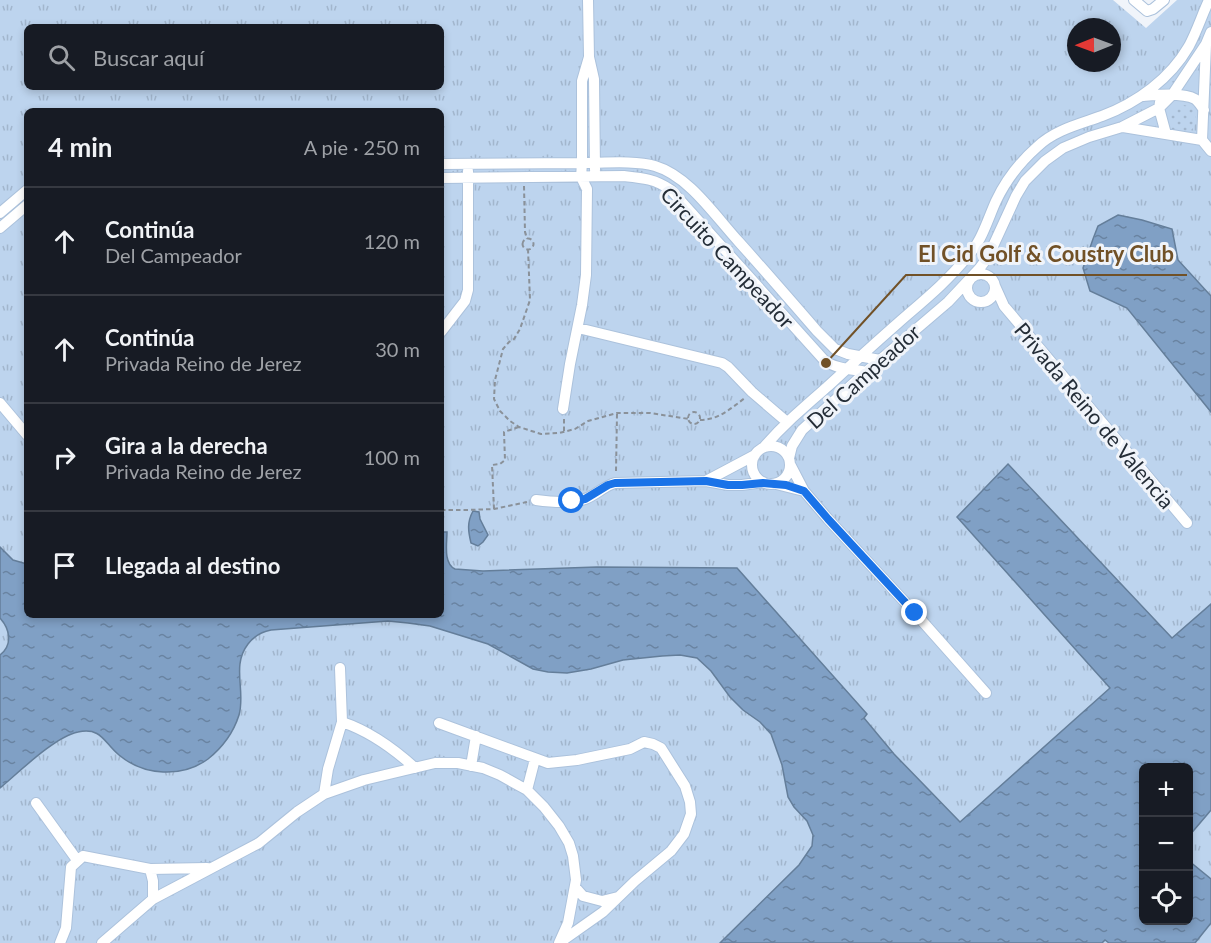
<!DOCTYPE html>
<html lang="es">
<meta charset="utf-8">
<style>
:root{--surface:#171b24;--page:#20242c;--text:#f1f3f6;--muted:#9ea1a6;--line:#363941}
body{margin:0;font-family:Lato,sans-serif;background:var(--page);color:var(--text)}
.controls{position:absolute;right:18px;bottom:18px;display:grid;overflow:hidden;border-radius:9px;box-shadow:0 3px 9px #0003}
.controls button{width:54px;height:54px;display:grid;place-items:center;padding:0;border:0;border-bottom:2px solid var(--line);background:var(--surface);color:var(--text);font:30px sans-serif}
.compass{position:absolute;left:1067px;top:18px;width:54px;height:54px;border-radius:50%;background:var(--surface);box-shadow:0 3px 9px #0003;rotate:269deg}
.stop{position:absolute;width:18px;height:18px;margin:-14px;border:4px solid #1a73e8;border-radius:50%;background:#fff}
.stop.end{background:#1a73e8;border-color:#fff;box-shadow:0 2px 6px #0008}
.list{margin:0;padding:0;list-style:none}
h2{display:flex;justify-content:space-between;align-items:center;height:78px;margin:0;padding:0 24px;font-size:26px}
h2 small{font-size:20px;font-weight:400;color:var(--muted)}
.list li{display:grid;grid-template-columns:39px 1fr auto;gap:18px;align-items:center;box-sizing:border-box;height:108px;padding:0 24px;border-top:2px solid var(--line)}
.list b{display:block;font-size:22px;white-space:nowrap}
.list p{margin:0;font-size:20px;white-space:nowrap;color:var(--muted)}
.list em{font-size:20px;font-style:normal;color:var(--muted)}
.icon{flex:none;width:33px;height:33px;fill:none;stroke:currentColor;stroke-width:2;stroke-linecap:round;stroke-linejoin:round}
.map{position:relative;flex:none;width:1211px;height:943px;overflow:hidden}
.search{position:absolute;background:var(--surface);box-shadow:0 3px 9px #0003;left:24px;top:24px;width:420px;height:66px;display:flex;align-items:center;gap:15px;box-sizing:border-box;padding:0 21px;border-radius:9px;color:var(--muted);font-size:22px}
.panel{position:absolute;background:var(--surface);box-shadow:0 3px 9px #0003;left:24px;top:108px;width:420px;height:510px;border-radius:9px}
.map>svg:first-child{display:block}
.grass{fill:url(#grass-tufts);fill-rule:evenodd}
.park{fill:url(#park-dots)}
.water{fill:url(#water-ripples);stroke:#647e9a;stroke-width:1.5}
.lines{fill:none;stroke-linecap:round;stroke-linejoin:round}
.minor-casing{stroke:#acc2dc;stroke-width:12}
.path{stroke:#8a9199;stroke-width:2;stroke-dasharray:4.5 3;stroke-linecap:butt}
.minor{stroke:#fff;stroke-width:10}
.route{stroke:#1a73e8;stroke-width:8}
.labels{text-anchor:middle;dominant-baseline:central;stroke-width:6;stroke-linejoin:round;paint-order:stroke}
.street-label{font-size:21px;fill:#242d37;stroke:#f0f4fa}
.leader{fill:none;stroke:#715127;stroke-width:2}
.callout-dot{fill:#715127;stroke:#f0f4fa;stroke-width:2}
.callout-label{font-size:22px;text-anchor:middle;font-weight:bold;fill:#715127;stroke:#f0f4fa;stroke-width:6;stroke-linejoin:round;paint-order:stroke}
</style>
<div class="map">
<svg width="1211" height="943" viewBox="0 0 1211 943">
<defs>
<pattern id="grass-tufts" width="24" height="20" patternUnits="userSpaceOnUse" patternTransform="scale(1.5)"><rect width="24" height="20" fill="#bdd4ee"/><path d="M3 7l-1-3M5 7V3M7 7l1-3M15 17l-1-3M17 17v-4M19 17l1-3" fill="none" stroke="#a2b6cd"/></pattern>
<pattern id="park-dots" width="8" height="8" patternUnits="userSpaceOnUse" patternTransform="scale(1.5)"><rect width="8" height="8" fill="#bdd4ee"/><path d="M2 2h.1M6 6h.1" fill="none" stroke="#a2b6cd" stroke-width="1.8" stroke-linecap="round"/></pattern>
<pattern id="water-ripples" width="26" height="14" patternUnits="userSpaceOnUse" patternTransform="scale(1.5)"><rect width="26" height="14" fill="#80a0c5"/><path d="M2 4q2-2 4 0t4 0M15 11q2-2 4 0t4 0" fill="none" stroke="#6983a1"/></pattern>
</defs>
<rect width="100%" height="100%" fill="#f0f4fa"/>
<!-- grass -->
<path class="grass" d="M0,0H1113L1146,28L1177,0H1211V943H0ZM27,27H441V87H27ZM1076,27H1112V63H1076ZM27,111H441V615H27ZM1144,768H1188V920H1144Z"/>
<!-- park -->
<path class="park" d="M1168 119a14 14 0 1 1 28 0a14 14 0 1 1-28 0Z"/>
<!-- water -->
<path class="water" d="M1118,215L1142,220L1172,229L1178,260L1211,296V412L1127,308L1090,291L1083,268L1093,239L1098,226Z
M1008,464L1172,638L1211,604V810L1189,836L1188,768H1144V920H1188L1189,861L1211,879V923L1195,943H1109L1105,940L1102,943H720L799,865L812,846L813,835L807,821L794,807L788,797L782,765L771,734L760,722L743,710L730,697L711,671L697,658L680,655L662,656L623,660L591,669L567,673L548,672L533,669L488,644L430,626L408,623L388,621L271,630C261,632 254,636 248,644C231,666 246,691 239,715C233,734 223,747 208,759C182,778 144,776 119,755C104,743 102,727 78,732C56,736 19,772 0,788V655C13,645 10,629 0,618V547L13,560L27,564V615H441V532H447C447,543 443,563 455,569L483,571L597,567L737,568L867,714L864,718L894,754L960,822L1110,688L957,517Z
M473,511L479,512L480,519L488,535L483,542L478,546L471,543C468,531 467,522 473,511Z"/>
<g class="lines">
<defs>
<path id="minor" d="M588,0L589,57L594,79L595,170
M1134,0L1147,11L1153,9L1164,0
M1142,96C1155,95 1183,92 1195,99C1199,102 1201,106 1204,110
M1160,102L1159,108L1166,134
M1123,127L1202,140
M1202,140L1206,45
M1202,140L1211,151
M441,164L582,163V81L589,57
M441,178L624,176C643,178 655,179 671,190L824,360C835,369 852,369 866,372
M0,213L27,190
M0,228L27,205
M967 288a14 14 0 1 1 28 0a14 14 0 1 1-28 0Z
M995,286L1004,306L1187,523
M578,328L722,363L728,367L752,392L787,422
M441,332L465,301L468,290V171
M0,403L27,435
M563,409L570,364L582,305L586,275L587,189L581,177L582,163C603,163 635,160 655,166C689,176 715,216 739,242C765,271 791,301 817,331L835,349L848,354L880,360
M752 465a19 19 0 1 1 38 0a19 19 0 1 1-38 0Z
M764,447C784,424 804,407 827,387C850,366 874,344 898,323C922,302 947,282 967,257C982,241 987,221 996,201C1006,180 1020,162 1037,147C1054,130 1080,124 1102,116C1137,103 1170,79 1189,46C1197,31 1202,15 1209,0
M789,458L792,446L802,430L866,372L948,302L979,269L988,257L1016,196L1025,181L1045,161L1063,148L1089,137L1122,127L1159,108L1172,95L1206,44L1211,32
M790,464L804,491L828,519L915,613L986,693
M706,481L755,455
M776,484L804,491
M536,500C551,502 570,504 585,499C596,495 604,486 615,483L706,481L728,485H742L763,482
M342,722C369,731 393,748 415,768
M439,723L548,763L577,760L630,749L644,742L653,744L661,748L685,786L690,802L691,814L684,834L671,851L635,881L603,912L559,943
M471,766L476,736
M527,790L535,759
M324,794L328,769L342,722L340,668
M36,803L77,860
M150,869L153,881V899
M575,887L583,896L602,901L618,897
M60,943L66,928L71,867L83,856L150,869L207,868
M102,943L153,899L259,843L297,812L324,794L364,780L435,763H458L483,768L500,775L527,790L544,807L559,826L569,843L573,856L576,880L568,923L559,943"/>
</defs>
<!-- minor casing -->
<use href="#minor" class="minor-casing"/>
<!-- path -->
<path class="path" d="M524,186L525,232L527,239
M522.5 244a5.5 5.5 0 1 1 11 0a5.5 5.5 0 1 1-11 0Z
M528,249L530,300L520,329L514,339L509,342L503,349L495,380L494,399L500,411L510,421L519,427L541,434L559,433L575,429L588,421L617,413H650L689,419
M688 418a6 6 0 1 1 12 0a6 6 0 1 1-12 0Z
M564,419V432
M700,420C719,420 731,408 745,398
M616,471L617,414
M494,509L492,465L500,464L505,460L504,432L519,427
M441,510H467L494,509L527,502"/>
<!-- minor -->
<use href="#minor" class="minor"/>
</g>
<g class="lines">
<!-- route -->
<path class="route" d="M572,501L585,499L608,485L615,483L706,481L728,485H742L763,483L786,485L804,491L828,519L915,613"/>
</g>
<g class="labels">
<!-- street labels -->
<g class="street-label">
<text transform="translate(728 257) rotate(47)">Circuito Campeador</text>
<text transform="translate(863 376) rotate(-42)">Del Campeador</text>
<text transform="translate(1095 415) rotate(50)">Privada Reino de Valencia</text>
</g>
</g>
<!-- callouts -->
<path class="leader" d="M826 363L906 275H1187"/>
<circle class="callout-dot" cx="826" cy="363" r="6"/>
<g class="callout-label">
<text x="1046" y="262">El Cid Golf &amp; Coustry Club</text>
</g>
</svg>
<div class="controls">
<button>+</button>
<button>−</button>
<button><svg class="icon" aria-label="locate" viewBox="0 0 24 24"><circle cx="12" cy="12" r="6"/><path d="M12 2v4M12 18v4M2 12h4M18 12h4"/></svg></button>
</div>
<svg class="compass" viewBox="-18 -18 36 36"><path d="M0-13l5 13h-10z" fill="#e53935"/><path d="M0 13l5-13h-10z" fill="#9ea1a6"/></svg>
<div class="stop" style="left:572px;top:501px"></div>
<div class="stop end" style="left:915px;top:613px"></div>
<div class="search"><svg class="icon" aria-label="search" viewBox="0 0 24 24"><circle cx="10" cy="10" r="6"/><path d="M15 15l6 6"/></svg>Buscar aquí</div>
<section class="panel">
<h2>4 min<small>A pie · 250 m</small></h2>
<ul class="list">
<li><svg class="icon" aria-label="ahead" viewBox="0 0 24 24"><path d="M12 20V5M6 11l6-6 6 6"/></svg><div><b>Continúa</b><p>Del Campeador</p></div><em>120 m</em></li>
<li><svg class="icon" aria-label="ahead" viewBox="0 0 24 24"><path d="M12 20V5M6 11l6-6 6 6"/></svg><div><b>Continúa</b><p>Privada Reino de Jerez</p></div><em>30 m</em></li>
<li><svg class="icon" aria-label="right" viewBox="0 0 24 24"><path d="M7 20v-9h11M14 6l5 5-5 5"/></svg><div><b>Gira a la derecha</b><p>Privada Reino de Jerez</p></div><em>100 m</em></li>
<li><svg class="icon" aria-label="arrive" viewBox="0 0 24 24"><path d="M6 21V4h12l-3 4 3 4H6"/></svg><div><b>Llegada al destino</b></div></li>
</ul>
</section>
</div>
